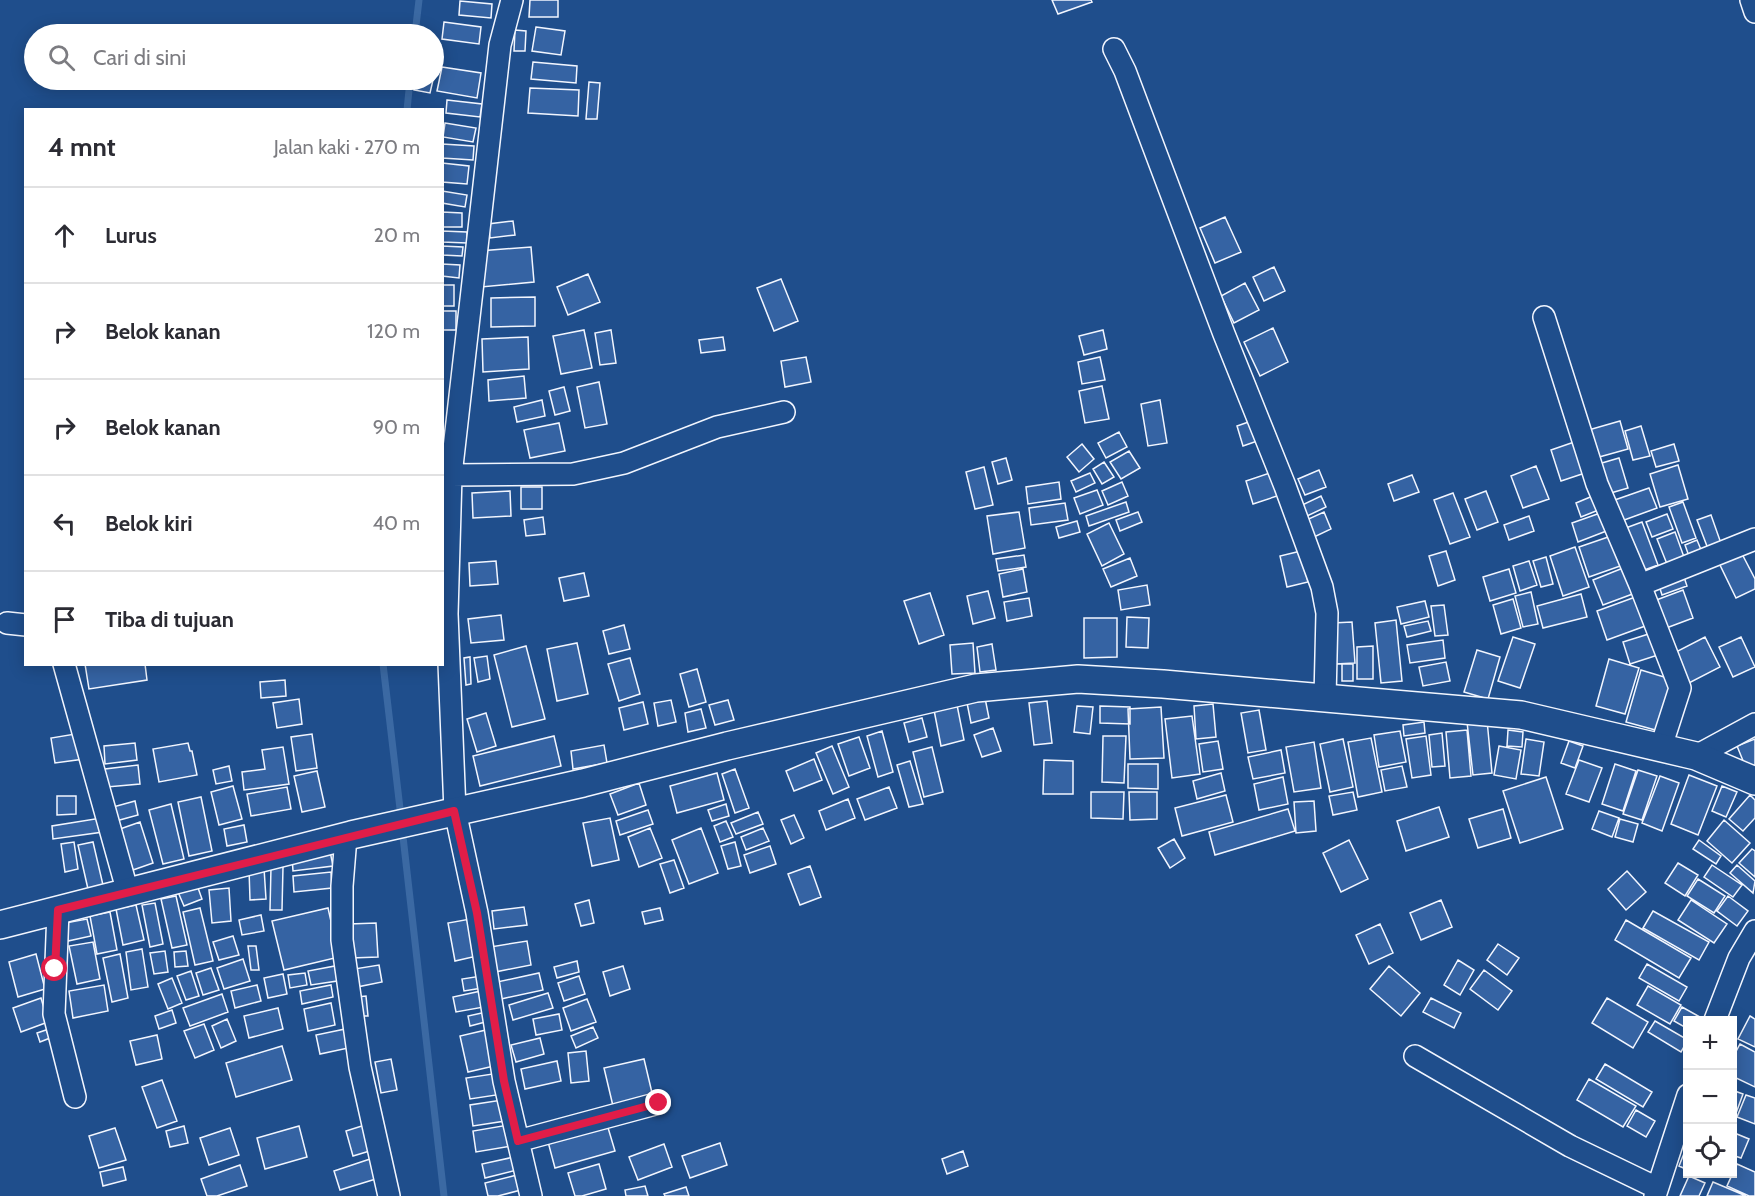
<!DOCTYPE html>
<html lang="id">
<meta charset="utf-8">
<style>
:root{--surface:#fff;--page:#f2f2f3;--text:#2b2b33;--muted:#7c7c81;--line:#e1e1e2}
body{margin:0;font-family:Cabin,sans-serif;background:var(--page);color:var(--text)}
.controls{position:absolute;right:18px;bottom:18px;display:grid;overflow:hidden;border-radius:0px;box-shadow:0 3px 15px #0003}
.controls button{width:54px;height:54px;display:grid;place-items:center;padding:0;border:0;border-bottom:2px solid var(--line);background:var(--surface);color:var(--text);font:30px sans-serif}
.stop{position:absolute;width:18px;height:18px;margin:-14px;border:4px solid #e11d48;border-radius:50%;background:#fff}
.stop.end{background:#e11d48;border-color:#fff;box-shadow:0 2px 6px #0008}
.list{margin:0;padding:0;list-style:none}
h2{display:flex;justify-content:space-between;align-items:center;height:78px;margin:0;padding:0 24px;font-size:26px}
h2 small{font-size:20px;font-weight:400;color:var(--muted)}
.list li{display:grid;grid-template-columns:39px 1fr auto;gap:18px;align-items:center;box-sizing:border-box;height:96px;padding:0 24px;border-top:2px solid var(--line)}
.list b{display:block;font-size:22px;white-space:nowrap}
.list em{font-size:20px;font-style:normal;color:var(--muted)}
.icon{flex:none;width:33px;height:33px;fill:none;stroke:currentColor;stroke-width:2;stroke-linecap:round;stroke-linejoin:round}
.map{position:relative;flex:none;width:1755px;height:1196px;overflow:hidden}
.search{position:absolute;background:var(--surface);box-shadow:0 3px 15px #0003;left:24px;top:24px;width:420px;height:66px;display:flex;align-items:center;gap:15px;box-sizing:border-box;padding:0 21px;border-radius:33px;color:var(--muted);font-size:22px}
.panel{position:absolute;background:var(--surface);box-shadow:0 3px 15px #0003;left:24px;top:108px;width:420px;height:558px;border-radius:0px}
.map>svg:first-child{display:block}
.lines{fill:none;stroke-linecap:round;stroke-linejoin:round}
.stream{stroke:#3b69a3;stroke-width:7}
.building{fill:#3563a3;stroke:#f2f6ff;stroke-width:1.5}
.minor-casing{stroke:#f2f6ff;stroke-width:24}
.tertiary-casing{stroke:#f2f6ff;stroke-width:30}
.minor{stroke:#1f4e8c;stroke-width:21}
.tertiary{stroke:#1f4e8c;stroke-width:27}
.route{stroke:#e11d48;stroke-width:8}
</style>
<div class="map">
<svg width="1755" height="1196" viewBox="0 0 1755 1196">
<rect width="100%" height="100%" fill="#1f4e8c"/>
<g class="lines">
<!-- stream -->
<path class="stream" d="M415,34L419,0
M407,110L410,80
M383,664L401,817
M402,828L444,1196"/>
</g>
<!-- building -->
<path class="building" d="M530,0H558V17H529Z
M1052,0H1091L1092,2L1058,14Z
M460,1L492,4L491,18L459,15Z
M444,22L481,27L479,44L442,39Z
M536,27L565,31L561,55L532,51Z
M515,30L526,31L525,51H514Z
M533,62L577,66L576,83L531,79Z
M442,67L481,73L477,98L437,91Z
M416,80H433L430,93L414,90Z
M589,82L600,83L597,119H586Z
M530,88L579,90L578,116L528,113Z
M447,100L482,104L480,117L446,113Z
M445,123L476,128L473,142L443,137Z
M442,144L474,146L473,160L442,158Z
M442,163L469,166L467,184L442,182Z
M442,191L467,195L465,207L442,203Z
M442,212L462,213V227H442Z
M1225,217L1241,252L1215,263L1200,228Z
M513,221L515,235L490,238L488,224Z
M442,231L467,232V243L442,242Z
M442,246L463,247L462,256L442,255Z
M531,247L534,282L481,287L479,251Z
M442,264L460,265L459,278L442,276Z
M1274,267L1285,291L1264,301L1253,277Z
M588,274L600,302L568,315L557,287Z
M781,279L798,321L774,331L757,288Z
M1245,283L1259,310L1234,323L1221,296Z
M442,285H454V306H442Z
M535,297V326L491,327V298Z
M442,311H456V330H442Z
M1273,328L1288,362L1260,376L1244,342Z
M584,330L592,368L561,374L553,336Z
M611,330L616,363L600,365L595,333Z
M1103,330L1107,349L1084,355L1079,336Z
M528,337L529,369L483,372L482,339Z
M723,337L725,350L701,353L699,340Z
M806,357L811,382L785,387L781,361Z
M1100,357L1105,380L1082,384L1078,362Z
M524,376L526,398L489,401L488,380Z
M599,382L607,424L585,428L577,387Z
M1102,386L1109,419L1085,423L1079,391Z
M564,387L570,411L555,415L549,391Z
M542,400L545,416L517,422L514,407Z
M1160,400L1167,443L1148,446L1141,404Z
M1257,419L1263,439L1243,446L1237,426Z
M1620,421L1628,449L1592,459L1585,431Z
M559,423L565,451L530,458L524,430Z
M1641,426L1650,456L1633,460L1625,431Z
M1119,432L1127,447L1106,458L1098,443Z
M1580,440L1591,471L1561,481L1551,450Z
M1082,444L1094,459L1079,472L1067,457Z
M1674,444L1679,461L1656,467L1651,451Z
M1129,451L1140,468L1121,479L1110,462Z
M1006,458L1012,480L998,484L992,462Z
M1619,458L1628,488L1604,495L1595,465Z
M1104,462L1114,477L1102,484L1093,469Z
M1678,465L1688,499L1660,507L1650,474Z
M1536,466L1549,499L1523,508L1511,476Z
M984,467L993,505L975,509L966,472Z
M1319,470L1326,487L1305,495L1298,479Z
M1273,472L1280,495L1253,504L1246,481Z
M1090,473L1095,483L1076,492L1071,481Z
M1412,475L1419,492L1394,501L1388,484Z
M1059,482L1061,499L1028,504L1026,487Z
M1122,482L1128,496L1108,505L1102,491Z
M521,487H542V509H521Z
M1649,488L1657,508L1616,523L1609,502Z
M1097,490L1103,505L1080,514L1074,498Z
M510,491L511,516L473,518L472,493Z
M1486,491L1498,522L1477,530L1465,499Z
M1453,493L1470,537L1450,544L1434,500Z
M1595,495L1601,509L1581,517L1576,503Z
M1321,496L1326,507L1305,517L1300,506Z
M1126,502L1129,512L1089,526L1086,516Z
M1683,502L1696,538L1682,543L1669,507Z
M1065,503L1068,520L1031,525L1029,508Z
M1019,512L1025,548L993,554L987,516Z
M1138,512L1142,522L1120,531L1116,520Z
M1324,512L1331,529L1312,538L1304,521Z
M1603,512L1609,530L1578,542L1572,523Z
M1667,514L1673,529L1652,537L1646,522Z
M1711,515L1723,549L1710,554L1697,520Z
M1529,516L1534,531L1509,540L1504,525Z
M543,517L545,534L526,536L524,520Z
M1077,521L1080,532L1059,538L1056,527Z
M1642,522L1658,565L1639,572L1623,529Z
M1109,523L1124,554L1102,566L1087,534Z
M1675,532L1684,557L1667,564L1657,539Z
M1614,535L1623,565L1589,577L1579,547Z
M1697,540L1704,557L1691,562L1685,545Z
M1575,547L1589,587L1563,596L1550,556Z
M1301,551L1308,582L1287,587L1280,556Z
M1446,551L1455,580L1438,586L1429,556Z
M1741,552L1755,579V589L1736,598L1719,563Z
M1024,555L1026,567L998,571L996,559Z
M1546,557L1553,584L1541,587L1533,561Z
M1130,558L1137,576L1111,587L1103,569Z
M496,561L498,584L470,586L469,563Z
M1529,561L1537,585L1520,591L1513,566Z
M1628,566L1638,592L1603,605L1593,580Z
M1023,569L1027,592L1003,597L999,574Z
M1509,569L1516,593L1490,601L1483,577Z
M1682,571L1687,586L1662,595L1657,579Z
M584,573L589,596L564,601L559,578Z
M1147,585L1150,605L1121,610L1118,590Z
M1683,590L1693,618L1661,630L1651,602Z
M988,591L995,618L973,624L967,596Z
M1531,592L1538,624L1523,627L1515,596Z
M930,593L944,635L919,644L904,601Z
M1581,594L1587,617L1543,628L1537,606Z
M1638,596L1648,625L1607,640L1597,611Z
M1029,598L1032,616L1007,621L1004,602Z
M1513,599L1521,628L1501,634L1493,605Z
M1425,601L1429,617L1401,624L1397,607Z
M1444,605L1448,635L1435,636L1431,606Z
M501,615L504,640L471,643L468,619Z
M1127,617L1149,618L1148,648L1126,647Z
M1084,618H1117V657L1084,658Z
M1396,620L1402,681L1381,683L1375,623Z
M1428,621L1431,631L1407,637L1404,626Z
M1352,622L1355,663L1335,664L1332,623Z
M624,625L630,649L609,654L603,631Z
M1655,632L1661,654L1630,664L1623,642Z
M1513,637L1535,644L1520,688L1498,681Z
M1705,637L1720,667L1687,684L1672,654Z
M1741,637L1755,667L1733,677L1719,647Z
M1443,640L1445,658L1410,663L1407,645Z
M577,643L588,694L557,701L547,649Z
M973,643L975,673L952,674L950,645Z
M992,644L996,670L980,672L977,647Z
M526,646L545,719L512,727L494,655Z
M1373,646V679H1357V647Z
M1477,650L1500,657L1488,699L1464,692Z
M487,656L490,679L478,682L474,658Z
M470,657L471,684L466,685L464,658Z
M630,658L640,694L619,701L608,664Z
M1609,659L1639,668L1625,714L1596,706Z
M1446,662L1450,681L1423,686L1419,667Z
M85,664H145L147,680L89,689Z
M1342,664H1353V681H1342Z
M697,669L706,702L689,707L680,674Z
M1641,670L1674,680L1659,731L1626,722Z
M285,680L286,696L261,698L260,682Z
M985,698L989,718L971,723L967,703Z
M299,699L302,724L277,728L273,703Z
M671,700L676,722L658,726L654,703Z
M728,700L734,720L715,725L709,705Z
M1047,701L1052,743L1034,745L1029,703Z
M643,702L648,724L624,730L619,708Z
M1213,704L1216,737L1196,739L1194,706Z
M957,705L964,740L941,746L934,710Z
M1077,706L1093,707L1090,734L1074,732Z
M1100,706L1130,707V724L1100,723Z
M1161,707L1164,758L1130,759L1128,709Z
M701,709L706,728L688,732L685,713Z
M1259,710L1266,750L1248,753L1241,713Z
M486,713L496,746L477,752L467,719Z
M1192,716L1200,774L1172,778L1165,719Z
M922,718L927,737L909,742L904,723Z
M1487,720L1492,773L1473,775L1467,722Z
M1424,722L1425,733L1404,736L1403,725Z
M993,728L1001,751L982,757L974,735Z
M1467,730L1471,776L1450,778L1446,732Z
M1508,730L1523,732L1522,747L1507,746Z
M882,731L893,772L878,777L867,736Z
M1400,731L1406,762L1379,767L1374,735Z
M81,733L84,759L55,763L51,738Z
M1442,733L1445,766L1432,767L1429,735Z
M312,734L317,768L296,771L291,737Z
M554,736L561,766L480,786L473,756Z
M1103,736H1126L1124,783L1102,782Z
M1426,736L1431,775L1412,778L1406,739Z
M859,737L870,768L849,776L838,744Z
M1371,738L1382,792L1358,797L1348,742Z
M1343,739L1353,787L1330,792L1320,744Z
M1526,739L1544,742L1539,776L1521,774Z
M1755,739V765L1746,768L1737,746Z
M1218,741L1223,769L1203,772L1199,744Z
M1569,741L1583,746L1575,768L1561,763Z
M1314,742L1321,788L1294,792L1286,747Z
M135,743L137,760L105,764L104,746Z
M188,743L190,751H192L197,775L159,782L153,749Z
M604,745L607,763L573,769L571,751Z
M832,746L849,787L833,794L816,753Z
M1499,746L1521,750L1516,779L1494,775Z
M283,747L289,784L244,790L242,772L265,769L262,750Z
M932,747L943,792L924,797L913,752Z
M1281,750L1285,773L1253,779L1248,757Z
M814,759L822,780L794,791L786,771Z
M1044,760L1073,761V794H1043Z
M1579,760L1602,768L1589,802L1566,794Z
M910,761L923,804L909,807L897,765Z
M1128,764H1158V789L1128,788Z
M1615,764L1636,771L1623,811L1602,804Z
M138,765L140,784L107,787L105,769Z
M229,766L232,781L216,784L213,770Z
M1402,766L1407,787L1385,791L1381,770Z
M735,769L749,808L735,813L722,774Z
M1638,770L1657,776L1642,820L1623,814Z
M317,771L325,807L302,812L294,776Z
M717,773L724,800L677,813L670,786Z
M1221,773L1225,791L1197,799L1193,781Z
M1689,775L1717,786L1698,835L1671,824Z
M1660,776L1679,783L1662,831L1642,823Z
M1283,777L1288,804L1259,810L1254,784Z
M1546,777L1563,829L1520,843L1503,791Z
M639,783L646,805L618,815L610,794Z
M233,786L242,819L219,825L211,792Z
M1722,786L1737,792L1726,817L1712,811Z
M287,787L291,809L251,816L247,794Z
M889,787L897,808L865,820L857,799Z
M1091,792H1124L1123,819L1091,818Z
M1129,792H1157V819L1130,820Z
M1353,792L1357,810L1333,815L1329,796Z
M1226,795L1233,822L1182,836L1175,808Z
M1750,795L1755,800V818L1743,831L1729,819Z
M57,796H76V814L57,815Z
M201,797L212,851L189,856L178,802Z
M848,799L855,818L826,830L819,811Z
M135,801L138,815L116,821L113,807Z
M1314,801L1316,831L1296,833L1294,802Z
M171,804L184,859L163,864L149,810Z
M726,804L729,816L712,821L708,810Z
M1439,807L1449,837L1406,851L1397,821Z
M1288,809L1295,831L1215,855L1209,832Z
M1503,809L1511,838L1478,848L1469,819Z
M648,810L653,824L620,835L616,821Z
M1599,811L1619,818L1612,837L1592,829Z
M758,812L763,824L736,834L731,823Z
M794,815L804,838L791,844L781,820Z
M101,818L103,832L53,839L52,826Z
M610,818L619,860L592,866L583,823Z
M1620,819L1638,824L1633,842L1615,837Z
M1724,820L1750,843L1732,863L1707,841Z
M726,821L733,837L720,842L714,826Z
M140,822L153,863L133,870L120,829Z
M244,825L247,842L227,846L224,829Z
M650,828L662,858L639,867L628,837Z
M701,828L718,873L689,884L672,840Z
M763,828L769,841L746,850L741,837Z
M1174,839L1185,858L1170,868L1158,848Z
M1349,840L1368,879L1341,892L1323,853Z
M1699,840L1721,856L1716,864L1693,849Z
M74,842L78,869L65,872L61,844Z
M93,842L103,885L88,889L78,845Z
M735,842L741,866L728,869L721,846Z
M770,846L776,864L750,873L744,855Z
M1752,849L1755,851V877L1739,863Z
M330,851L333,866L293,871L292,857Z
M674,860L684,888L670,893L660,864Z
M1678,863L1698,875L1685,896L1665,883Z
M1712,865L1742,885L1733,897L1704,877Z
M1737,865L1755,881L1753,893L1730,873Z
M810,866L821,897L800,905L788,874Z
M271,867H283L282,910H270Z
M264,868L266,899L250,900L249,869Z
M1627,871L1646,892L1626,910L1608,889Z
M331,872L332,888L294,892L293,876Z
M1698,879L1725,896L1714,913L1687,896Z
M197,885L202,899L184,906L178,892Z
M229,888L231,921L212,923L209,890Z
M176,896L187,945L172,948L161,899Z
M1728,896L1748,911L1737,926L1717,911Z
M589,900L594,923L581,926L575,904Z
M1441,900L1452,927L1421,940L1410,913Z
M1691,900L1727,924L1714,943L1678,920Z
M155,903L163,944L150,947L142,905Z
M136,905L144,940L123,945L116,909Z
M524,907L527,925L494,929L492,911Z
M200,908L213,961L195,965L183,912Z
M328,908L339,957L284,970L272,921Z
M660,908L663,920L645,924L642,912Z
M1653,911L1709,942L1699,960L1643,928Z
M110,912L117,950L97,954L90,916Z
M261,915L264,931L242,935L239,920Z
M87,919L91,936L68,941L65,923Z
M470,919L477,956L455,961L448,923Z
M1626,920L1691,958L1679,978L1615,940Z
M376,923L378,957L351,958L349,924Z
M1380,924L1393,953L1369,964L1356,935Z
M233,936L239,955L219,960L213,942Z
M527,941L531,965L495,972L490,947Z
M93,942L100,979L77,984L69,946Z
M1498,944L1519,958L1507,975L1487,960Z
M248,946H256L259,970H251Z
M142,949L148,987L131,990L126,952Z
M165,951L168,972L154,974L150,953Z
M186,951L188,966L175,967L174,952Z
M36,954L45,989L18,997L9,962Z
M120,954L128,998L112,1002L103,958Z
M243,959L250,981L224,989L217,968Z
M1458,960L1474,970L1460,995L1444,985Z
M577,961L579,972L557,978L554,967Z
M1647,964L1687,987L1679,1001L1639,978Z
M379,965L382,982L357,987L354,969Z
M335,966L337,981L311,985L308,971Z
M623,966L630,989L610,996L603,972Z
M1389,966L1420,993L1401,1016L1370,989Z
M211,968L219,990L203,995L196,973Z
M1484,970L1512,991L1498,1010L1470,989Z
M191,971L199,996L186,1000L177,976Z
M305,973L307,985L290,988L288,975Z
M539,973L543,990L501,999L497,982Z
M283,974L287,994L268,998L264,978Z
M481,976L482,988L464,991L462,979Z
M579,976L585,994L564,1001L558,983Z
M172,978L182,1003L168,1009L158,984Z
M104,985L108,1011L73,1018L69,991Z
M257,985L261,1001L235,1008L231,991Z
M331,985L333,997L302,1004L300,991Z
M1648,986L1681,1005L1670,1024L1637,1005Z
M481,991L484,1007L456,1012L453,997Z
M548,993L553,1008L513,1020L509,1005Z
M222,994L228,1012L190,1026L183,1008Z
M366,996L368,1016H360L357,997Z
M41,998L48,1022L21,1032L13,1008Z
M1431,998L1461,1013L1454,1028L1423,1012Z
M1607,998L1648,1022L1633,1048L1592,1023Z
M587,999L596,1022L571,1031L563,1008Z
M331,1003L335,1025L308,1031L304,1009Z
M1682,1007L1700,1017L1698,1020H1688V1029L1674,1021Z
M278,1008L283,1029L249,1038L244,1016Z
M172,1010L176,1023L159,1029L155,1016Z
M491,1011L493,1020L470,1026L468,1016Z
M559,1014L562,1030L536,1035L533,1019Z
M1750,1016L1755,1019V1047L1738,1039Z
M227,1019L236,1041L221,1048L212,1026Z
M1655,1021L1688,1040L1681,1052L1648,1032Z
M204,1024L214,1050L195,1058L184,1031Z
M593,1027L598,1038L576,1048L571,1036Z
M350,1028L353,1047L320,1054L316,1035Z
M46,1030L50,1038L40,1042L37,1033Z
M486,1030L494,1066L468,1072L460,1036Z
M157,1035L162,1059L136,1065L130,1041Z
M540,1038L544,1054L516,1062L511,1045Z
M1740,1044L1755,1052V1087L1732,1076V1059Z
M282,1046L292,1080L236,1097L226,1063Z
M586,1051L589,1081L571,1083L568,1053Z
M391,1059L397,1090L381,1093L375,1062Z
M644,1059L653,1097L613,1106L604,1068Z
M557,1061L561,1081L525,1089L521,1069Z
M1605,1064L1652,1092L1643,1107L1596,1079Z
M499,1073L503,1094L470,1099L466,1078Z
M1589,1079L1636,1106L1623,1127L1577,1100Z
M162,1080L177,1121L157,1128L142,1087Z
M1732,1090L1743,1094L1735,1116H1732Z
M1746,1095L1755,1098V1124L1737,1117Z
M502,1100L505,1121L473,1126L470,1105Z
M1636,1110L1655,1121L1646,1137L1627,1126Z
M606,1121L615,1151L555,1168L547,1138Z
M365,1125L373,1150L353,1156L346,1131Z
M508,1125L511,1146L476,1152L473,1131Z
M184,1126L188,1143L170,1147L166,1131Z
M299,1126L307,1157L265,1169L257,1138Z
M115,1128L126,1160L99,1168L89,1136Z
M230,1128L239,1155L209,1165L200,1138Z
M1732,1132L1749,1139L1741,1158L1732,1155Z
M720,1143L727,1165L690,1178L682,1156Z
M664,1144L672,1167L638,1180L629,1157Z
M1687,1146H1688V1170L1679,1166Z
M963,1151L968,1166L947,1174L942,1159Z
M514,1157L517,1170L485,1178L482,1164Z
M373,1158L379,1178L340,1190L334,1171Z
M599,1164L606,1189L582,1196H575L568,1173Z
M1737,1164L1755,1172V1196H1749L1727,1186Z
M240,1165L247,1186L217,1196H207L201,1179Z
M123,1167L126,1180L103,1186L100,1172Z
M517,1175L521,1190L498,1196H488L485,1183Z
M1689,1176L1705,1183L1699,1196H1680Z
M1713,1182L1746,1196H1707Z
M645,1186L648,1196H626L625,1190Z
M686,1187L689,1196H665L664,1194Z"/>
<g class="lines">
<defs>
<path id="minor" d="M512,0L500,45L451,475L447,614L455,811L477,913L504,1081L531,1196
M1751,0L1755,12
M1114,49L1125,71L1224,334L1285,486L1322,587L1327,613L1325,698
M1544,317L1597,484L1640,585L1680,688L1661,747
M451,475L573,474L624,463L717,427L784,412
M1640,585L1755,539
M7,623L26,625
M64,664L128,893
M1696,756L1755,724
M346,837L342,886V940L360,1067L389,1196
M58,911L54,1014L75,1097
M1715,1020L1739,958L1755,931
M1415,1056L1570,1146L1657,1188
M518,1141L659,1103
M1655,1196L1688,1095"/>
<path id="tertiary" d="M0,925L351,835L583,783L727,746L976,688L1078,679L1163,684L1521,715L1696,756L1755,781"/>
</defs>
<!-- minor casing -->
<use href="#minor" class="minor-casing"/>
<!-- tertiary casing -->
<use href="#tertiary" class="tertiary-casing"/>
<!-- minor -->
<use href="#minor" class="minor"/>
<!-- tertiary -->
<use href="#tertiary" class="tertiary"/>
</g>
<g class="lines">
<!-- route -->
<path class="route" d="M55,969L58,910L454,811L477,913L504,1081L518,1141L659,1103"/>
</g>
</svg>
<div class="controls">
<button>+</button>
<button>−</button>
<button><svg class="icon" aria-label="locate" viewBox="0 0 24 24"><circle cx="12" cy="12" r="6"/><path d="M12 2v4M12 18v4M2 12h4M18 12h4"/></svg></button>
</div>
<div class="stop" style="left:55px;top:969px"></div>
<div class="stop end" style="left:659px;top:1103px"></div>
<div class="search"><svg class="icon" aria-label="search" viewBox="0 0 24 24"><circle cx="10" cy="10" r="6"/><path d="M15 15l6 6"/></svg>Cari di sini</div>
<section class="panel">
<h2>4 mnt<small>Jalan kaki · 270 m</small></h2>
<ul class="list">
<li><svg class="icon" aria-label="ahead" viewBox="0 0 24 24"><path d="M12 20V5M6 11l6-6 6 6"/></svg><div><b>Lurus</b></div><em>20 m</em></li>
<li><svg class="icon" aria-label="right" viewBox="0 0 24 24"><path d="M7 20v-9h11M14 6l5 5-5 5"/></svg><div><b>Belok kanan</b></div><em>120 m</em></li>
<li><svg class="icon" aria-label="right" viewBox="0 0 24 24"><path d="M7 20v-9h11M14 6l5 5-5 5"/></svg><div><b>Belok kanan</b></div><em>90 m</em></li>
<li><svg class="icon" aria-label="left" viewBox="0 0 24 24"><path d="M17 20v-9H6M10 6l-5 5 5 5"/></svg><div><b>Belok kiri</b></div><em>40 m</em></li>
<li><svg class="icon" aria-label="arrive" viewBox="0 0 24 24"><path d="M6 21V4h12l-3 4 3 4H6"/></svg><div><b>Tiba di tujuan</b></div></li>
</ul>
</section>
</div>
